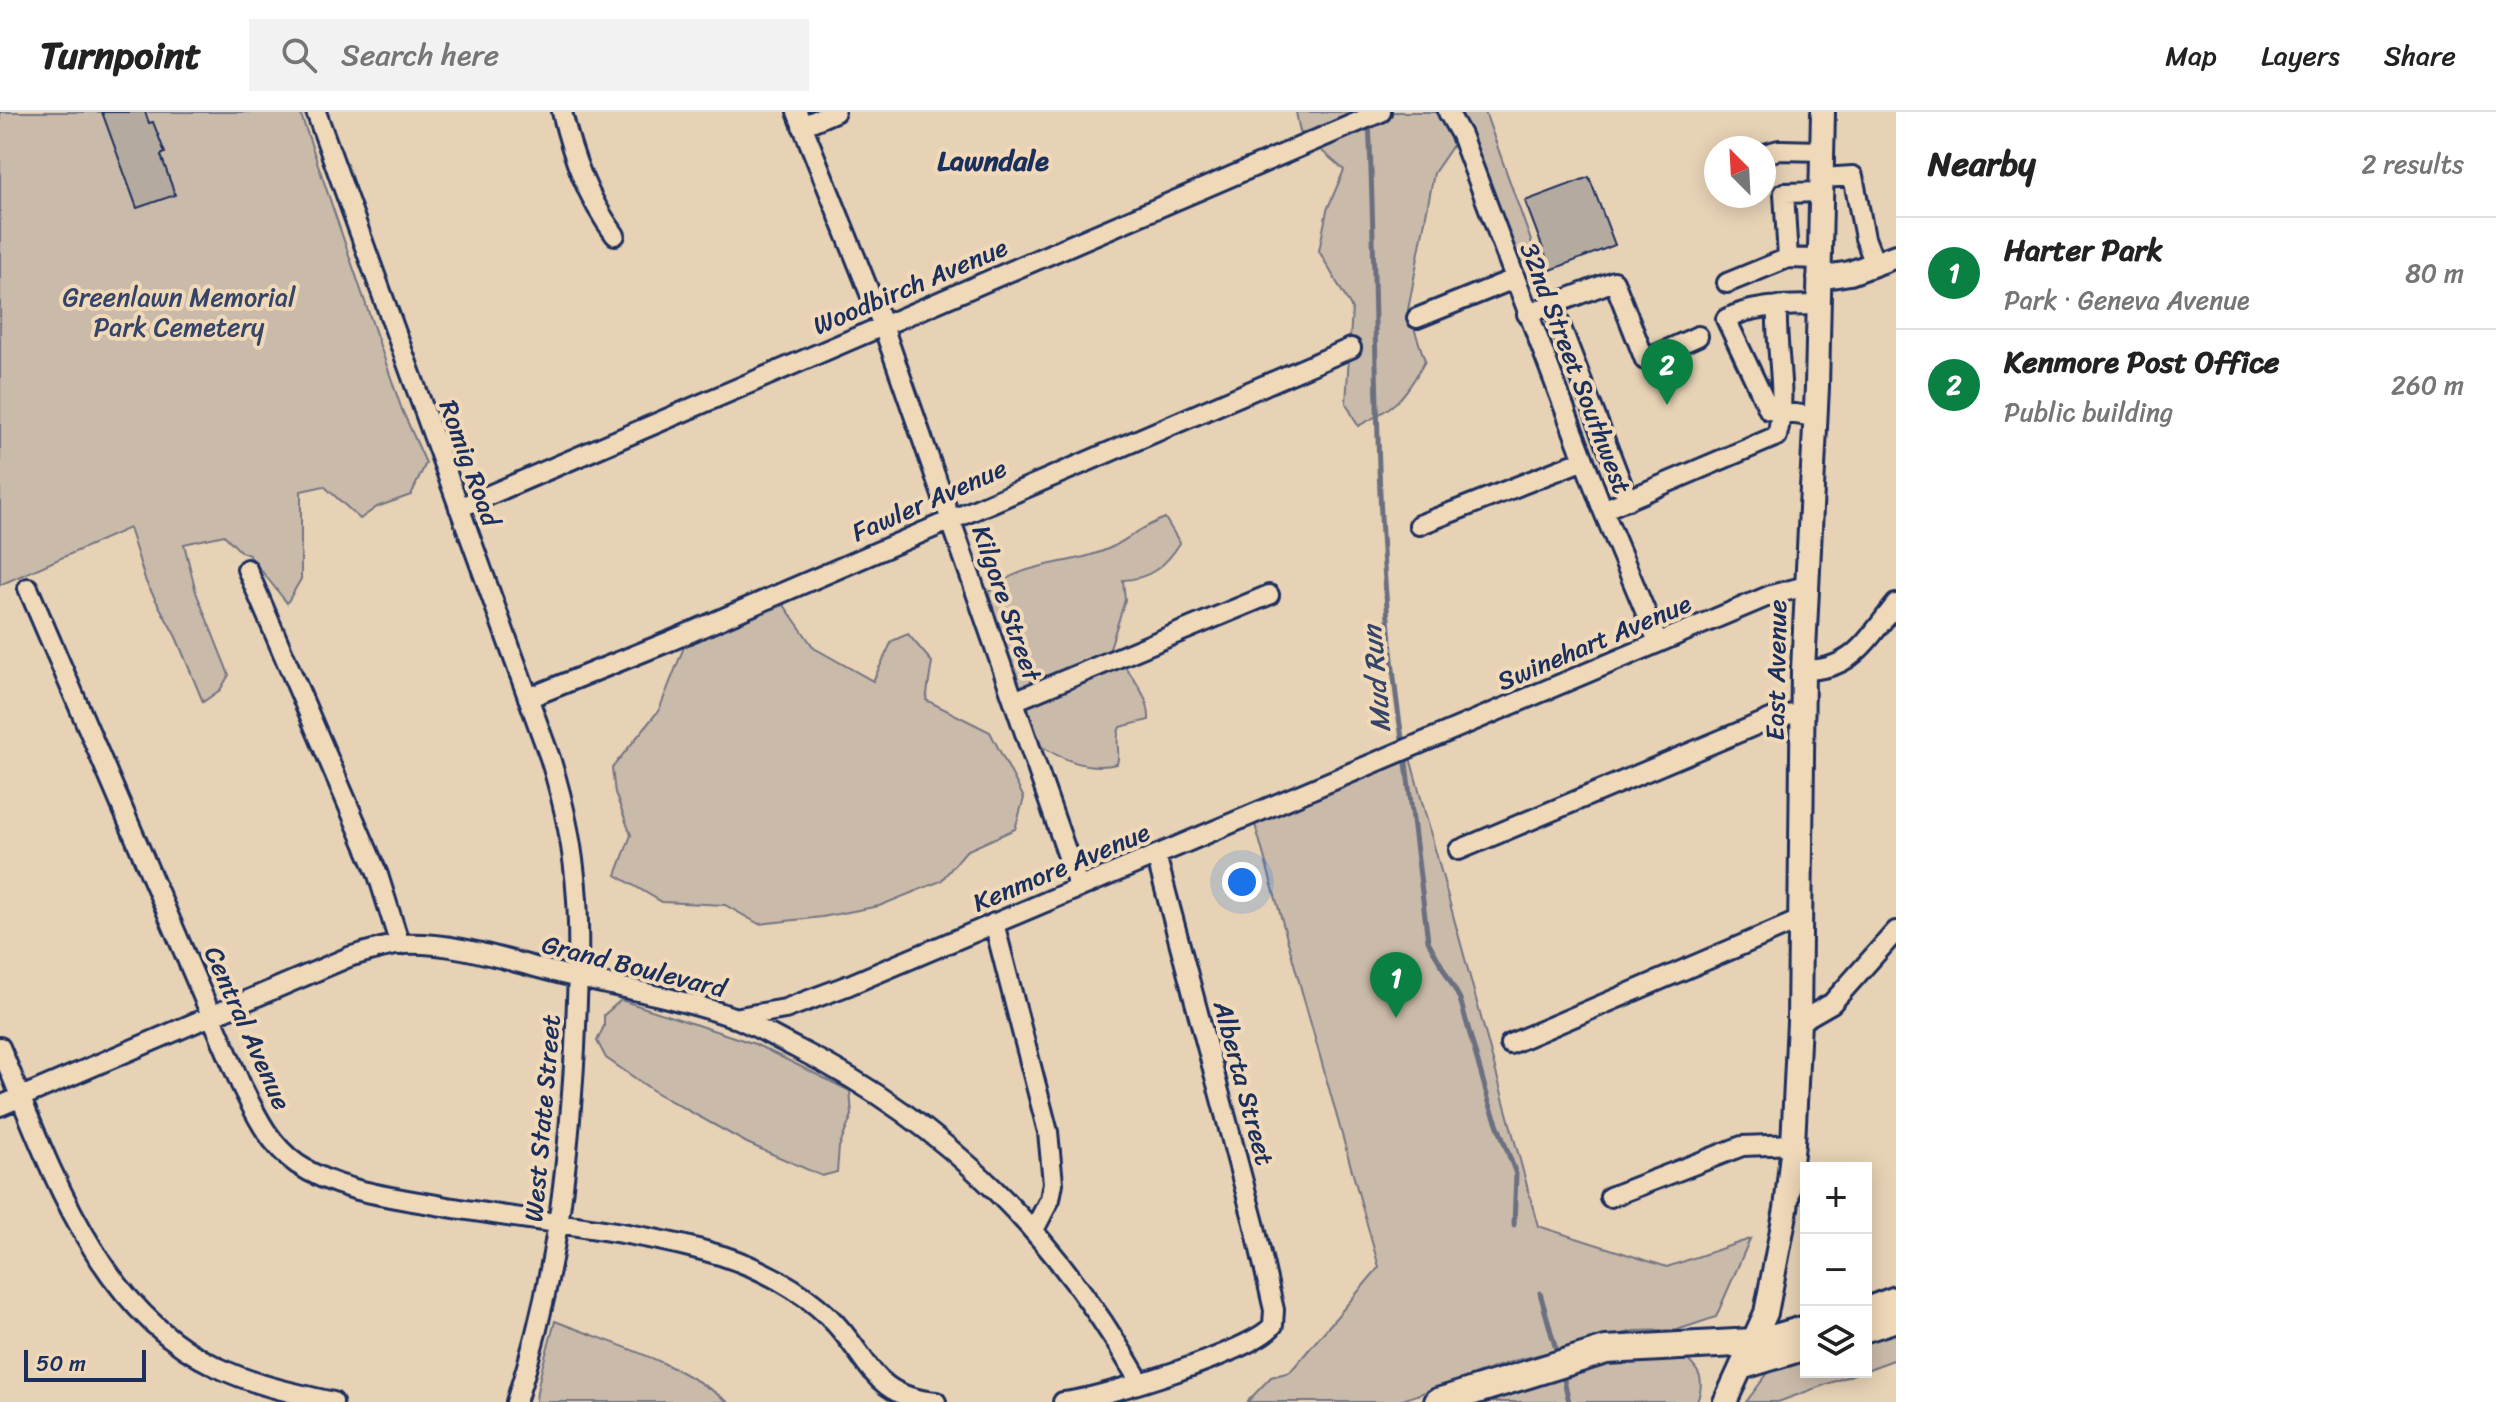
<!DOCTYPE html>
<meta charset="utf-8">
<style>
:root{--surface:#fff;--page:#f2f2f2;--text:#222;--muted:#767676;--line:#e0e0e0;--accent:#0b8043}
body{margin:0;font-family:Sriracha,sans-serif;background:var(--page);color:var(--text)}
.controls{position:absolute;right:24px;bottom:24px;display:grid;overflow:hidden;border-radius:0px;box-shadow:0 4px 20px #0003}
.controls button{width:72px;height:72px;display:grid;place-items:center;padding:0;border:0;border-bottom:2px solid var(--line);background:var(--surface);color:var(--text);font:40px sans-serif}
.compass{position:absolute;left:1704px;top:24px;width:72px;height:72px;border-radius:50%;background:var(--surface);box-shadow:0 4px 20px #0003;rotate:336deg}
.scale{position:absolute;left:24px;bottom:20px;width:122px;box-sizing:border-box;padding-left:8px;border:4px solid #1b2f5e;border-top:0;font-size:22px;line-height:28px;white-space:nowrap;color:#1b2f5e;-webkit-text-stroke:6px #f0d9b9;paint-order:stroke}
.you{position:absolute;left:1242px;top:770px;width:28px;height:28px;margin:-20px;border:6px solid #fff;border-radius:50%;background:#1a73e8;box-shadow:0 0 0 12px #1a73e833}
.badge{display:grid;place-items:center;width:52px;height:52px;border-radius:50%;background:var(--accent);color:#fff;font-size:26px;font-weight:700}
.pin{position:absolute;translate:-50% -66px;filter:drop-shadow(0 2px 4px #0008)}
.pin::after{content:'';position:absolute;top:42px;width:28px;height:24px;background:inherit;clip-path:polygon(0 0,100% 0,50% 100%)}
.list{margin:0;padding:0;list-style:none}
h2{display:flex;justify-content:space-between;align-items:center;height:104px;margin:0;padding:0 32px;font-size:34px}
h2 small{font-size:26px;font-weight:400;color:var(--muted)}
.list li{display:grid;grid-template-columns:52px 1fr auto;gap:24px;align-items:center;box-sizing:border-box;height:112px;padding:0 32px;border-top:2px solid var(--line)}
.list b{display:block;font-size:30px;white-space:nowrap}
.list p{margin:0;font-size:26px;white-space:nowrap;color:var(--muted)}
.list em{font-size:26px;font-style:normal;color:var(--muted)}
.icon{flex:none;width:44px;height:44px;fill:none;stroke:currentColor;stroke-width:2;stroke-linecap:round;stroke-linejoin:round}
.map{position:relative;flex:none;width:1896px;height:1290px;overflow:hidden}
header{display:flex;align-items:center;gap:48px;box-sizing:border-box;height:112px;padding:0 40px;background:var(--surface);border-bottom:2px solid var(--line)}
header strong{font-size:38px}
nav{display:flex;gap:44px;margin-inline-start:auto;font-size:28px}
.search{width:560px;height:72px;background:var(--page);display:flex;align-items:center;gap:20px;box-sizing:border-box;padding:0 28px;border-radius:0px;color:var(--muted);font-size:30px}
main{display:flex}
aside{flex:1;background:var(--surface)}
.map>svg:first-child{display:block}
.green{fill:#cabaa9;stroke:#727484;stroke-width:2}
.lines{fill:none;stroke-linecap:round;stroke-linejoin:round}
.stream{stroke:#6b6f80;stroke-width:5}
.building{fill:#b4aaa0;stroke:#1b2f5e;stroke-width:2}
.minor-casing{stroke:#1b2f5e;stroke-width:24}
.major-casing{stroke:#1b2f5e;stroke-width:28}
.highway-casing{stroke:#1b2f5e;stroke-width:32}
.minor{stroke:#f0d9b9;stroke-width:18}
.major{stroke:#f0d9b9;stroke-width:22}
.highway{stroke:#f0d9b9;stroke-width:26}
.labels{text-anchor:middle;dominant-baseline:central;stroke-width:8;stroke-linejoin:round;paint-order:stroke}
.street-label{font-size:26px;fill:#1b2f5e;stroke:#f0d9b9}
.park-label{font-size:26px;fill:#354469;stroke:#f0d9b9}
.neighbourhood-label{font-size:28px;font-weight:bold;fill:#1b2f5e;stroke:#f0d9b9}
.water-label{font-size:28px;font-style:italic;fill:#364469;stroke:#f0d9b9}
</style>
<header>
<strong>Turnpoint</strong>
<div class="search"><svg class="icon" aria-label="search" viewBox="0 0 24 24"><circle cx="10" cy="10" r="6"/><path d="M15 15l6 6"/></svg>Search here</div>
<nav><a>Map</a><a>Layers</a><a>Share</a></nav>
</header>
<main>
<div class="map">
<svg width="1896" height="1290" viewBox="0 0 1896 1290">
<rect width="100%" height="100%" fill="#e7d2b5"/>
<filter id="ink" filterUnits="userSpaceOnUse"><feTurbulence type="fractalNoise" baseFrequency=".0125" numOctaves="2"/><feDisplacementMap in="SourceGraphic" scale="16" xChannelSelector="R" yChannelSelector="G"/><feConvolveMatrix kernelMatrix="1 2 1 2 8 2 1 2 1" color-interpolation-filters="sRGB"/></filter>
<g filter="url(#ink)">
<!-- green -->
<path class="green" d="M0,0H300L402,298L426,351L411,383L377,395L360,407L324,374L301,379V467L287,491L249,443L241,440L224,423L184,432L196,480L229,563L220,578L203,590L176,525L146,470L129,416L0,473Z
M1296,0H1485L1536,143L1510,156L1460,23L1434,61L1408,198L1425,249C1404,287 1396,295 1358,314L1346,291L1352,197L1319,139L1327,98L1344,58L1300,20Z
M1165,406L1180,431C1166,454 1149,467 1123,468L1125,488L1110,536C1125,555 1151,583 1149,608L1120,615C1114,629 1121,639 1117,652C1087,659 1061,647 1036,631L988,481C1020,447 1076,455 1116,433C1134,423 1143,414 1165,406Z
M784,493L814,536L873,569L892,529L908,522L932,550L926,588L990,620L1024,686L1015,717L966,739L941,769L879,794L822,805L759,812L725,793L662,790L616,763L631,723L615,681L612,656L659,598L686,530Z
M1409,642L1538,1114L1667,1155L1750,1127L1716,1205L1677,1218L1634,1219L1513,1249L1397,1290H1247L1271,1265L1290,1260L1379,1155L1253,705Z
M621,888L755,932L850,979L852,1003L839,1035L837,1060L822,1064L747,1031L658,982L606,946L597,929L604,914V903Z
M555,1209C616,1233 676,1249 728,1290H536C537,1265 549,1235 555,1209Z
M1896,1211V1247L1866,1258V1221Z
M1806,1242V1260H1860L1778,1290H1746L1774,1253Z
M1683,1244C1701,1259 1705,1268 1697,1290H1472L1595,1249Z"/>
<g class="lines">
<!-- stream -->
<path class="stream" d="M1369,9C1379,217 1371,427 1403,633
M1405,643L1428,829L1460,887L1489,990L1516,1062L1514,1113
M1540,1181L1558,1245
M1562,1259L1569,1290"/>
</g>
<!-- building -->
<path class="building" d="M102,0H145L149,11L153,10L165,41L161,43L175,83L137,96Z
M1589,65L1615,133L1551,158L1525,89Z"/>
<g class="lines">
<defs>
<path id="minor" d="M316,0L550,646C584,754 580,825 575,936C568,1060 555,1171 516,1290
M562,0C573,46 587,85 615,123
M797,0L883,214L1079,776
M1448,0L1461,23L1603,398L1658,530
M802,14L835,0
M1764,42L1779,38L1823,39
M1822,66L1853,64L1865,126L1875,152
M1788,146L1784,81L1822,80
M1727,171L1788,146L1820,147
M1552,192L1628,388
M1527,202L1614,169L1645,248L1698,224
M1417,206L1514,167
M1815,305L1769,298L1726,207C1754,192 1788,194 1819,193
M459,396L1381,0
M1603,398L1777,324C1788,280 1775,239 1777,194
M1419,413L1584,348
M247,457L378,763L400,833
M28,476L241,973C256,1003 269,1032 297,1052C338,1080 394,1085 442,1094C535,1110 633,1117 723,1144C760,1156 800,1177 828,1204C871,1245 869,1284 936,1290
M1803,558C1854,558 1866,528 1896,492
M528,586L670,529L1351,236
M1014,589L1269,483
M1459,738L1780,603L1803,602
M994,811L1048,1020L1053,1071L1050,1087L1034,1118
M734,906L785,897L849,873L1771,483L1806,474
M1799,910L1832,891L1896,819
M1510,932L1800,808
M0,935C48,1049 95,1198 217,1255C254,1273 293,1281 333,1290
M0,994L349,845C366,840 384,834 402,832C455,829 511,850 562,862C618,875 678,886 733,905C755,913 777,927 798,937C948,1012 1057,1125 1140,1270
M1610,1085L1742,1034L1793,1032
M1063,1290C1098,1287 1255,1239 1273,1213L1274,1198L1254,1111L1156,743"/>
<path id="major" d="M1819,166L1850,161L1896,144
M1866,1197L1896,1186
M1866,1218L1896,1208
M1754,1230L1806,1215
M1744,1255L1806,1236
M1725,1290L1766,1201L1786,1097L1793,1032L1799,910L1803,558L1817,275L1823,0"/>
<path id="highway" d="M1438,1290L1606,1238L1754,1230"/>
</defs>
<!-- minor casing -->
<use href="#minor" class="minor-casing"/>
<!-- major casing -->
<use href="#major" class="major-casing"/>
<!-- highway casing -->
<use href="#highway" class="highway-casing"/>
<!-- minor -->
<use href="#minor" class="minor"/>
<!-- major -->
<use href="#major" class="major"/>
<!-- highway -->
<use href="#highway" class="highway"/>
</g>
</g>
<g class="labels">
<!-- street labels -->
<g class="street-label">
<text transform="translate(910 174) rotate(-23)">Woodbirch Avenue</text>
<text transform="translate(1576 256) rotate(69)">32nd Street Southwest</text>
<text transform="translate(470 351) rotate(70)">Romig Road</text>
<text transform="translate(929 388) rotate(-24)">Fawler Avenue</text>
<text transform="translate(1007 491) rotate(71)">Kilgore Street</text>
<text transform="translate(1594 530) rotate(-23)">Swinehart Avenue</text>
<text transform="translate(1776 558) rotate(-89)">East Avenue</text>
<text transform="translate(1061 755) rotate(-23)">Kenmore Avenue</text>
<text transform="translate(634 854) rotate(14)">Grand Boulevard</text>
<text transform="translate(248 916) rotate(66)">Central Avenue</text>
<text transform="translate(1244 971) rotate(75)">Alberta Street</text>
<text transform="translate(542 1006) rotate(-85)">West State Street</text>
</g>
<!-- park labels -->
<g class="park-label">
<text x="179" y="185">Greenlawn Memorial<tspan x="179" dy="30">Park Cemetery</tspan></text>
</g>
<!-- neighbourhood labels -->
<g class="neighbourhood-label">
<text x="993" y="48">Lawndale</text>
</g>
<!-- water labels -->
<g class="water-label">
<text transform="translate(1376 567) rotate(-95)">Mud Run</text>
</g>
</g>
</svg>
<div class="controls">
<button>+</button>
<button>−</button>
<button><svg class="icon" aria-label="layers" viewBox="0 0 24 24"><path d="M12 4l9 5-9 5-9-5zM3 14l9 5 9-5"/></svg></button>
</div>
<svg class="compass" viewBox="-18 -18 36 36"><path d="M0-13l5 13h-10z" fill="#e53935"/><path d="M0 13l5-13h-10z" fill="#767676"/></svg>
<div class="scale">50 m</div>
<div class="you"></div>
<div class="pin badge" style="left:1396px;top:906px">1</div>
<div class="pin badge" style="left:1667px;top:293px">2</div>
</div>
<aside>
<h2>Nearby<small>2 results</small></h2>
<ul class="list">
<li><span class="badge">1</span><div><b>Harter Park</b><p>Park · Geneva Avenue</p></div><em>80 m</em></li>
<li><span class="badge">2</span><div><b>Kenmore Post Office</b><p>Public building</p></div><em>260 m</em></li>
</ul>
</aside>
</main>
